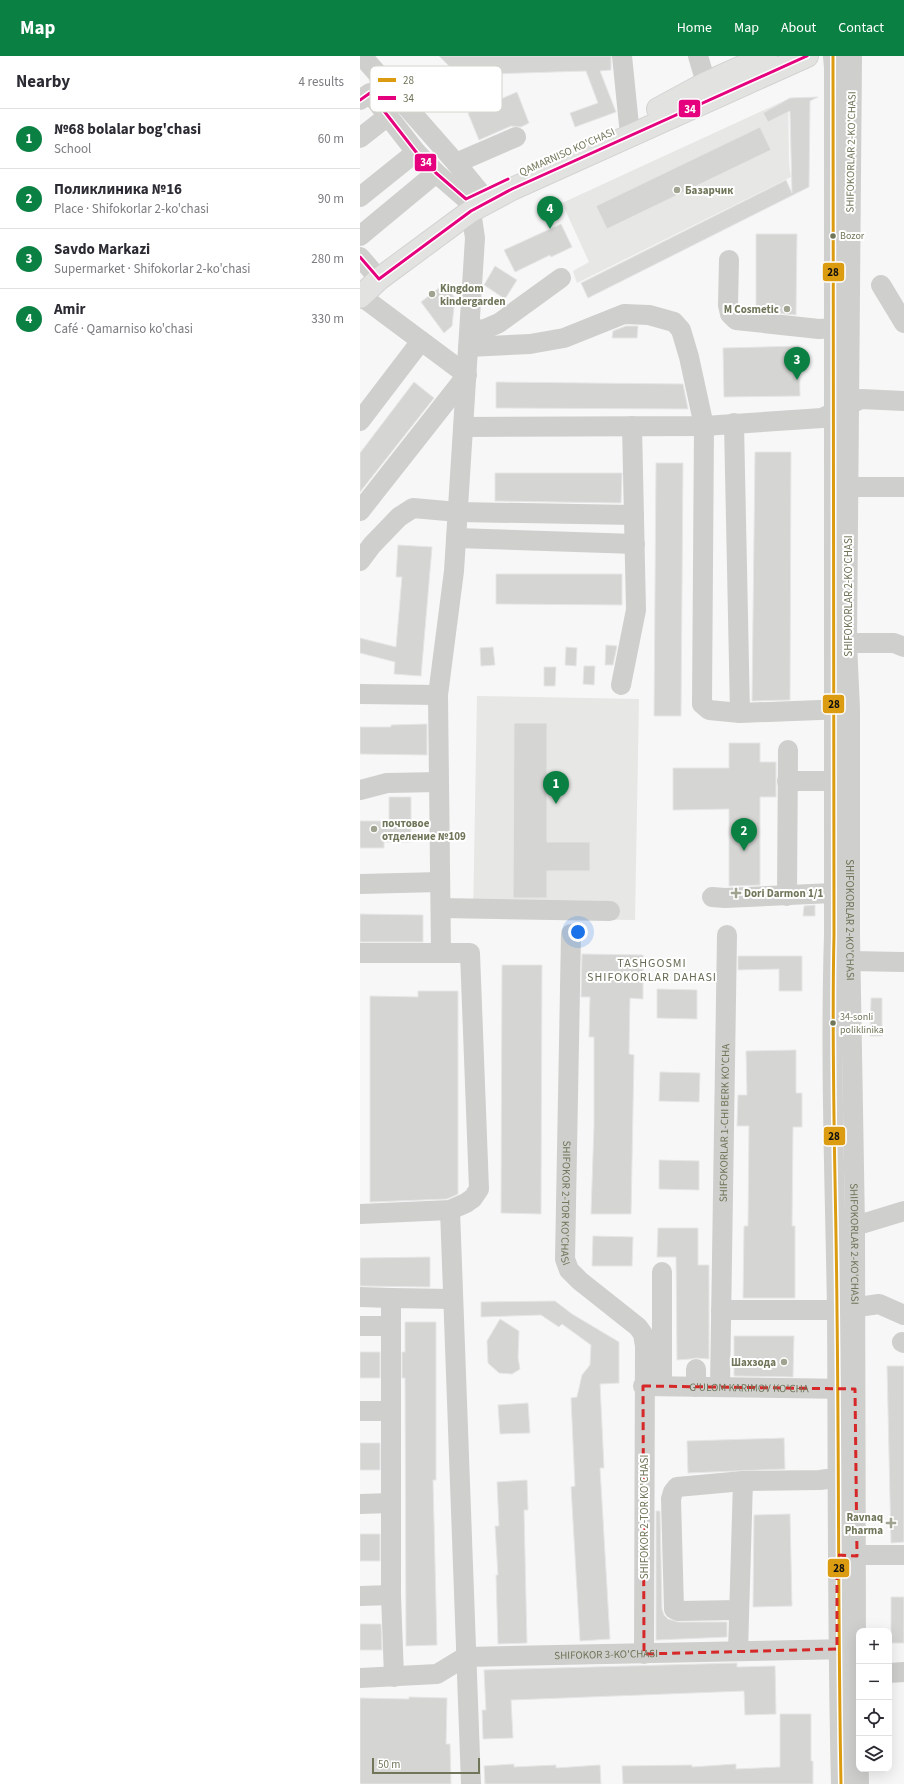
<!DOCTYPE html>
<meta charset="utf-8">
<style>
:root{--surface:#fff;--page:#f7f7f7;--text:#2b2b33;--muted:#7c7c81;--line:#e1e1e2;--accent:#0b8043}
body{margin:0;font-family:"Source Sans 3",sans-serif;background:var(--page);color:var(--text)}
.controls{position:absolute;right:12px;bottom:12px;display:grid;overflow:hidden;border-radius:8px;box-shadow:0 4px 16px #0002}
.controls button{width:36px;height:36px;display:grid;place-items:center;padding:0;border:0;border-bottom:1px solid var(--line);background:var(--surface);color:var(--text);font:20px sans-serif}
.scale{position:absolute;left:12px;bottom:10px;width:108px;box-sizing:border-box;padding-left:4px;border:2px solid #6f7659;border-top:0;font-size:11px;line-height:14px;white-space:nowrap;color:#6f7659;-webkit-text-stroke:3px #fff;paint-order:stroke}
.you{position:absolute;left:218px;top:876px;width:14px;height:14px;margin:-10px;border:3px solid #fff;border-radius:50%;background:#1a73e8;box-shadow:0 0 0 6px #1a73e833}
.badge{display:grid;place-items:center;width:26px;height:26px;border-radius:50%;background:var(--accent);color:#fff;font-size:13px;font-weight:700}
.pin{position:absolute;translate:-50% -33px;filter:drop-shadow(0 1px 2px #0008)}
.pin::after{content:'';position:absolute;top:21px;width:14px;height:12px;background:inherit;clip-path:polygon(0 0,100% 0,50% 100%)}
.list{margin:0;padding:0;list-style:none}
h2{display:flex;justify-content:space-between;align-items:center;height:52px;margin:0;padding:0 16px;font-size:17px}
h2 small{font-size:13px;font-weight:400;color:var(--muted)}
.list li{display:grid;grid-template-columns:26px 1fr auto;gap:12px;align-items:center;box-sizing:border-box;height:60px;padding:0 16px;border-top:1px solid var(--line)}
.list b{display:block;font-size:15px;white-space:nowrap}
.list p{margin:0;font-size:13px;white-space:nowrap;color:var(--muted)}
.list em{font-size:13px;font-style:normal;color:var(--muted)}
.icon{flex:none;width:22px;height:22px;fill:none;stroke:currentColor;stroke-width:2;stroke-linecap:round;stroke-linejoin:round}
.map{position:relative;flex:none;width:544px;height:1728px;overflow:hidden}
header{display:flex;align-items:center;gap:24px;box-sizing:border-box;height:56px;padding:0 20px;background:var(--accent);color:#fff}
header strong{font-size:19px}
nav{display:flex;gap:22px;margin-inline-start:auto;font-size:14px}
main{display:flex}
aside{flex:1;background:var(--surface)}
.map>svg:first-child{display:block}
.built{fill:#e7e7e5}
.building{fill:#d5d5d3;stroke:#e6e6e6}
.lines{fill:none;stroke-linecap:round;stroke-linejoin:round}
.major-casing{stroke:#d3d4d2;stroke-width:24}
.minor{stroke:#cfd0cd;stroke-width:20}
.major{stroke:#e2e2e1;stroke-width:22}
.bus-1-casing{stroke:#fff;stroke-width:6}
.bus-2-casing{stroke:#fff;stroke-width:6}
.bus-1{stroke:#dc9c12;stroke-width:3}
.bus-2{stroke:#e5007d;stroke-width:3}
.marked{fill:none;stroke:#d62828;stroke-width:3;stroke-dasharray:8 5;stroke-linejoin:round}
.poi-dot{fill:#9fa390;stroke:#fff;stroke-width:1.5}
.bus-dot{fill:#6f7659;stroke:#fff;stroke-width:1.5}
.labels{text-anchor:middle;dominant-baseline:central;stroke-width:4;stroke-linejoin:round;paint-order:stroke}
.bus-label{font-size:10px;fill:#6f7659;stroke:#fff;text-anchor:start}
.street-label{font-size:11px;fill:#6f7659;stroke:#fff}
.poi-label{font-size:11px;font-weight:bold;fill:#6f7659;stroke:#fff;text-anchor:start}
.neighbourhood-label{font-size:12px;letter-spacing:1px;fill:#676c55;stroke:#fff}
.key{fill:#fff;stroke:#d4d6cd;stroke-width:1}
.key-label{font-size:11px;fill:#6f7659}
.line-badge{stroke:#fff;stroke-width:1.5}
.badge-label{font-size:11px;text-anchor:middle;font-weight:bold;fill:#fff}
.pale-badge-label{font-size:11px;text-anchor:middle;font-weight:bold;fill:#111}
</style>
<header>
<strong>Map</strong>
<nav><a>Home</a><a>Map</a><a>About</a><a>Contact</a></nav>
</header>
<main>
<aside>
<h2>Nearby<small>4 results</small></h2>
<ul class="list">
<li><span class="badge">1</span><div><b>№68 bolalar bog'chasi</b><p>School</p></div><em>60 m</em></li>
<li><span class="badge">2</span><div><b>Поликлиника №16</b><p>Place · Shifokorlar 2-ko'chasi</p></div><em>90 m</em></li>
<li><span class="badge">3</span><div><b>Savdo Markazi</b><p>Supermarket · Shifokorlar 2-ko'chasi</p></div><em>280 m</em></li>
<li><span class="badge">4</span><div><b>Amir</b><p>Café · Qamarniso ko'chasi</p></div><em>330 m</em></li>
</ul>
</aside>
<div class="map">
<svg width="544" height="1728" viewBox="0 0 544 1728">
<rect width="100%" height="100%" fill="#f7f7f7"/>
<!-- built -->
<path class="built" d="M428,43L429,108L431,121L217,227L213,215L229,206L202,147Z
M117,640L279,643L275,864L113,862Z"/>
<!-- building -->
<path class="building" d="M79,0H251V14L240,15L256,56L215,71L210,57L238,47L226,15L98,19Z
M157,36L169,67L161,71L151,70L119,84L108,57Z
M458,41L450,45L449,131L228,242L221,227L426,124L432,137L430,55L408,66L403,57L430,42Z
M400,71L411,94L247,173L236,150Z
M201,168L212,191L191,201L190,199L155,216L144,194Z
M396,178H437L436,259L396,255Z
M135,210L157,224L145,243L124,229Z
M84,228L95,242L92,270L84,277L61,246Z
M266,270H278L277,282H252L253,275Z
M439,290L440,340L364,341L363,292Z
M54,326L74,342L0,436V397Z
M136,326L323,328L328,353L136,352Z
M395,396H431L430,644L392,645Z
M296,407H323L321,660H294Z
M135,417H262L261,447L135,445Z
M38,489L72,491L61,620L34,618L35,606L0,597V582L36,591L42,521H36Z
M136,518H262V549L136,548Z
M246,589L257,590L253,609H245Z
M133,591L135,609L121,610L120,592Z
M206,591L217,592L216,610L205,609Z
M224,610H235L234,629L223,628Z
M184,611H196L195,630H184Z
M154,667H187V786H230V815H187V842H153Z
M67,668V699L0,698V671H31V669Z
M369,687H400V706H416V741H400V829L369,830V753L313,754V712H369Z
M29,741H51V786H24V792H0V765H29Z
M455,849V860H443L444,850Z
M0,858L63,859V886H0Z
M222,898L283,899V943L270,942L269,998L274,999L271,1158H231L234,1070V981H229L230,941H221Z
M378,900H442V935H419V913L378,914Z
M142,909H182L181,1158L141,1157Z
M297,933L337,934V963L297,962Z
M58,935H98V1138L87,1143L10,1146V940L58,941Z
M511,942H522V980H510Z
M436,994V1037H442V1071H433L432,1170H435V1242H383L384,1170H388L389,1070H377L378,1039H387L386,995Z
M300,1016L340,1017L339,1046L299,1045Z
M299,1104L339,1105V1134L299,1133Z
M298,1172H338V1209H349V1303L336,1302L330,1303L317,1304L316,1201H297Z
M233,1180L273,1181L272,1210H232Z
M70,1201V1231L0,1230V1202Z
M195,1245L212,1258L259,1286V1327L240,1328L244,1412H240L250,1583L220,1585L211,1431L215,1430L211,1342L217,1341L222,1319L230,1309L231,1289L202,1268L199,1271L181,1259L121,1261V1246Z
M140,1263L159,1275L158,1302L160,1313L152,1318L139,1317L128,1307L127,1285Z
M45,1266H76V1424H73L77,1589L46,1590L45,1322H42V1296H45Z
M374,1280H434L433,1321L374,1320Z
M0,1296H20V1322H0Z
M527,1310H544V1486L531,1487Z
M168,1347L170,1377L140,1378L138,1349Z
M424,1382L425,1413L328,1417L327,1385Z
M0,1387H20V1414H0Z
M167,1424L168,1454H164L167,1587L138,1588L136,1519H138L135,1470H139L137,1426Z
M296,1455H300L302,1553L304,1559L308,1563L318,1566H367V1581L296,1584Z
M430,1458L432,1550L393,1551L394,1459Z
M0,1478H20V1505H0Z
M531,1541H544V1587H531Z
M0,1568H21L22,1594H0Z
M377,1607V1611L415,1610L416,1658L385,1659L384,1635L151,1644L153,1682L123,1683L122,1654H126L124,1614Z
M49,1641L87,1642L86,1688H90L91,1728H0V1642L49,1643Z
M420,1658H451V1705H453V1728H263L262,1710L332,1709V1711L376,1708V1713L420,1711Z
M154,1708V1711L196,1709V1712L240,1709L241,1728H125L124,1710Z"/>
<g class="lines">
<defs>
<path id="major" d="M298,53L346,27L406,0
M0,241L19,223L111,155L152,133L447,0"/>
</defs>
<!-- major casing -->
<use href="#major" class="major-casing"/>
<!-- minor -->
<g class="minor">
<path d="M2,0L96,107L128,146"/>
<path d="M262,0L269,69"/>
<path d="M338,0L346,27"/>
<path d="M473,0L474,12V879C470,1004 475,1129 477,1254C478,1412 477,1570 481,1728"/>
<path id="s1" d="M492,0L487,587L490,653V879L495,1170L496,1592L499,1728"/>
<path d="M0,44L10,37L56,96L76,117L106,143L111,155L115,182L94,515L78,639L81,897"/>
<path d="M0,82L28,60"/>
<path d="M96,107L156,81"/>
<path d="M0,141L56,96"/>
<path d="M0,180L76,117"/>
<path d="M0,201L19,223"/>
<path d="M369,204L368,249L370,258L376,264L459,273L474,272"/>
<path d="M521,229L544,267"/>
<path d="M110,272L123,274L139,267L201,222"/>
<path d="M108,291L170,288L204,282L264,258L289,259L314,266L321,274L329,301L344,370L342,648L349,654L380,657L486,653"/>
<path d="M0,365L61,285"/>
<path d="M374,367L380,657"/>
<path d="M103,371L344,370L462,362L501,343L544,345"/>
<path d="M476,431H544"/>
<path d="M0,455L107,319L1,240"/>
<path d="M96,482L275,488"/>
<path d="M0,505L12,489L39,461L53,452L98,456L274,459"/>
<path d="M487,587H534L544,591"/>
<path d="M261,629L276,554L272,370"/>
<path d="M0,638L78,639"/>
<path d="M427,725H473"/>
<path d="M0,734L27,727L79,726"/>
<path d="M0,828L80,826"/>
<path d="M427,840L428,694"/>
<path d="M352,841L365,842L473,837"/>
<path d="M81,852L250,855"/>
<path id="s2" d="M211,878L205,1203L209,1214L220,1225L278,1271L283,1278L285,1290L284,1598"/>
<path d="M0,897H110L119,1133L113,1142L106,1147L90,1154L0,1158"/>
<path d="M490,905L544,906"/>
<path d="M90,1154L111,1728"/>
<path d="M495,1170L544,1155"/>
<path d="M0,1241L31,1242"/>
<path d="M361,1254H477L519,1248L544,1259"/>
<path d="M0,1270H31"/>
<path d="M542,1286L544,1287"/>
<path id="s3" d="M283,1330L491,1333"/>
<path d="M302,1330V1216"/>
<path d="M336,1331V1313"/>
<path id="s4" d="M360,1331L367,879"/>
<path d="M0,1355H31"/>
<path d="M0,1448L31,1447"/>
<path d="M483,1499H544"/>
<path d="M0,1540L31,1539"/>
<path d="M379,1554L318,1555L314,1553L311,1443L313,1436L317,1431L383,1425L460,1424L490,1420"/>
<path d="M378,1595L383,1425"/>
<path d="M529,1617L544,1616"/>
<path d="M34,1621L31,1539V1242L92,1243"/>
<path id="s5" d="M0,1622L77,1618L105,1601L491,1593"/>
</g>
<!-- major -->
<use href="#major" class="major"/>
<defs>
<path id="bus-1" d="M473,0L474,879C471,1004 476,1129 477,1254C479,1412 478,1570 481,1728"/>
<path id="bus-2" d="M0,44L10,37L56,96L76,117L106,143L148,123
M0,201L19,223L111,155L152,133L447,0"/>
</defs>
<!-- bus-1 casing -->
<use href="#bus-1" class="bus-1-casing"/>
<!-- bus-2 casing -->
<use href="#bus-2" class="bus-2-casing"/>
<!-- bus-1 -->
<use href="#bus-1" class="bus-1"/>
<!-- bus-2 -->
<use href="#bus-2" class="bus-2"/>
</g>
<!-- marked area -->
<path class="marked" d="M283,1330L495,1333L497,1500L477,1499V1593L284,1598Z"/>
<!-- markers -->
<g class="poi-dot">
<circle cx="317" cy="134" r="4"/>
<circle cx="72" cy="238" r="4"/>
<circle cx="427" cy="253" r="4"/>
<circle cx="14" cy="773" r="4"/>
<path d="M374 831h4v4h4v4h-4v4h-4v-4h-4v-4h4z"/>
<circle cx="424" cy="1306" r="4"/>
<path d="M529 1461h4v4h4v4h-4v4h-4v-4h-4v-4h4z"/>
</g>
<g class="bus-dot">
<circle cx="473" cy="180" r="3.5"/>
<circle cx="473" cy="967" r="3.5"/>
</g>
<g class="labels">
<!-- bus labels -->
<g class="bus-label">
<text x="480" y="180">Bozor</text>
<text x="480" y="961">34-sonli<tspan x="480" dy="13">poliklinika</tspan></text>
</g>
<!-- street labels -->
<g class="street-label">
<text transform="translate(207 96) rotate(-24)">QAMARNISO KO'CHASI</text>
<text transform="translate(491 96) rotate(-89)">SHIFOKORLAR 2-KO'CHASI</text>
<text transform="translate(488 540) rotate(-90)">SHIFOKORLAR 2-KO'CHASI</text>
<text stroke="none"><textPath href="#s1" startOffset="864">SHIFOKORLAR 2-KO'CHASI</textPath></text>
<text stroke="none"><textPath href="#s4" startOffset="264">SHIFOKORLAR 1-CHI BERK KO'CHA</textPath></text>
<text stroke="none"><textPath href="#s2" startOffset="269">SHIFOKOR 2-TOR KO'CHASI</textPath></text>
<text stroke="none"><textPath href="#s1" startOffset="1188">SHIFOKORLAR 2-KO'CHASI</textPath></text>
<text stroke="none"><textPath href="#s3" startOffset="106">G'ULOM KARIMOV KO'CHA</textPath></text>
<text transform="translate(284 1461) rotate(-90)">SHIFOKOR 2-TOR KO'CHASI</text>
<text stroke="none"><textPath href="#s5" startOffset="251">SHIFOKOR 3-KO'CHASI</textPath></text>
</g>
<!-- poi labels -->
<g class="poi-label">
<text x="325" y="134">Базарчик</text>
<text x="80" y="232">Kingdom<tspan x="80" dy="13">kindergarden</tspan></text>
<text x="419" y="253" text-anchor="end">M Cosmetic</text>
<text x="22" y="767">почтовое<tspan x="22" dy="13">отделение №109</tspan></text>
<text x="384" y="837">Dori Darmon 1/1</text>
<text x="416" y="1306" text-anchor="end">Шахзода</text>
<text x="523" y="1461" text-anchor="end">Ravnaq<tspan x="523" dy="13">Pharma</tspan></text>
</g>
<!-- neighbourhood labels -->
<g class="neighbourhood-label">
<text x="292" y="907">TASHGOSMI<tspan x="292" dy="14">SHIFOKORLAR DAHASI</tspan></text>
</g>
</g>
<!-- legend -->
<rect x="10" y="10" width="132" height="46" rx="6" class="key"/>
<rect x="18" y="22" width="18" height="4" fill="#dc9c12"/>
<rect x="18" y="40" width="18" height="4" fill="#e5007d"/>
<g class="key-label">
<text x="43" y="28">28</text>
<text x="43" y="46">34</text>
</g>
<g class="line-badge">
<rect x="318" y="43" width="23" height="19" rx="4" fill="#e5007d"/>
<rect x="54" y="97" width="23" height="19" rx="4" fill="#e5007d"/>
<rect x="462" y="206" width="23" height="20" rx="4" fill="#dc9c12"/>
<rect x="462" y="638" width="23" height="20" rx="4" fill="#dc9c12"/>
<rect x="463" y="1070" width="23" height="20" rx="4" fill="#dc9c12"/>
<rect x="467" y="1502" width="23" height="20" rx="4" fill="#dc9c12"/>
</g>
<g class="badge-label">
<text x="330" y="57">34</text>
<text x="66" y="110">34</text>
</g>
<g class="pale-badge-label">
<text x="473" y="220">28</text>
<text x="474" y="652">28</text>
<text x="474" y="1084">28</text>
<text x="479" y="1516">28</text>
</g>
</svg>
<div class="controls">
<button>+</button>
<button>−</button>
<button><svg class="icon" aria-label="locate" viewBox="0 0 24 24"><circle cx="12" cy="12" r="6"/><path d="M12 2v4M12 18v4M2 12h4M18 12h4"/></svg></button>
<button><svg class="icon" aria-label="layers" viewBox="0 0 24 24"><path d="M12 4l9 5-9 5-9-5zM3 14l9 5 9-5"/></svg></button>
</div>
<div class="scale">50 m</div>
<div class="you"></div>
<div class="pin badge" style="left:196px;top:748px">1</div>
<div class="pin badge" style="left:384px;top:795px">2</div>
<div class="pin badge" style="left:437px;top:324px">3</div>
<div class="pin badge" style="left:190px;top:173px">4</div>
</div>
</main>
